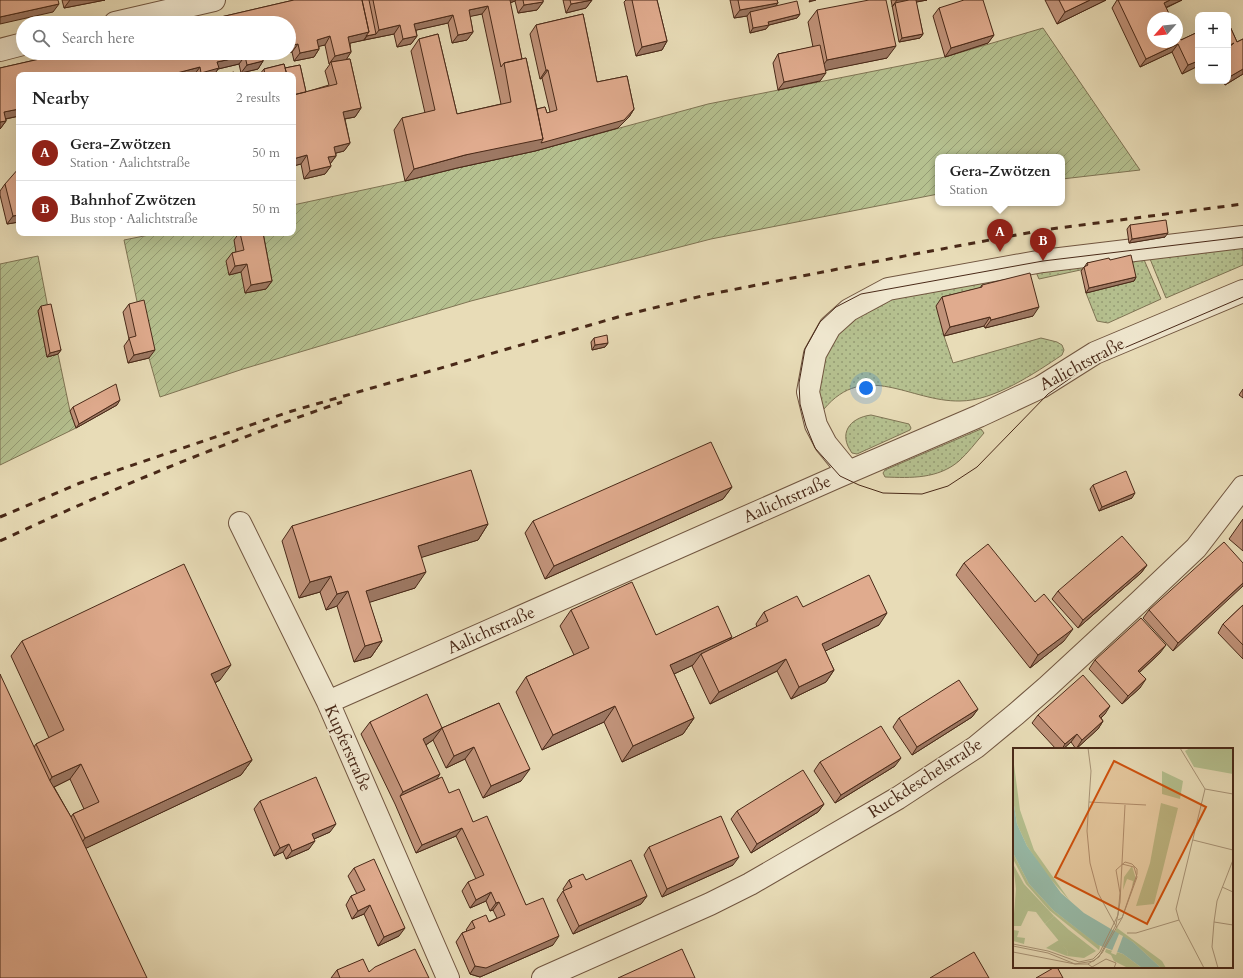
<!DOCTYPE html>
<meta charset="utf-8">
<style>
:root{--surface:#fff;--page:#f6f6f6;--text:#222;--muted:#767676;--line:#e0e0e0;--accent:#8f2418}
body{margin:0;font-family:Cardo,serif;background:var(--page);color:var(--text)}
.controls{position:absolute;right:12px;top:12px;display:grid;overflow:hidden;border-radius:8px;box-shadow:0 4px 16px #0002}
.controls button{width:36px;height:36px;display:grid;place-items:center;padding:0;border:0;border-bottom:1px solid var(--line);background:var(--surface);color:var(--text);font:20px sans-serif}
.compass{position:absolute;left:1147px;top:12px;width:36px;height:36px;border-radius:50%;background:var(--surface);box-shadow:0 4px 16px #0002;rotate:243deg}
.you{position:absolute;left:866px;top:388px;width:14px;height:14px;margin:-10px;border:3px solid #fff;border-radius:50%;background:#1a73e8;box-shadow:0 0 0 6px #1a73e833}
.badge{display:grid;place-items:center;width:26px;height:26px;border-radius:50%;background:var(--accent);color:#fff;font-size:13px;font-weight:700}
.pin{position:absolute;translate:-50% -33px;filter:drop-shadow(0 1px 2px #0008)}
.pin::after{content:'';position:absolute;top:21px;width:14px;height:12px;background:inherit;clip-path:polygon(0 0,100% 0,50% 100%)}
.popup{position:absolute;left:935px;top:154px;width:130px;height:52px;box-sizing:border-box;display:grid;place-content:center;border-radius:8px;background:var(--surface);filter:drop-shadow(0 1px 3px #0005);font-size:13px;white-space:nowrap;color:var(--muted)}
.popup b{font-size:15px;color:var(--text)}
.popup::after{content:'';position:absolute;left:50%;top:100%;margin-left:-8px;border:8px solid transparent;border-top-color:var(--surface)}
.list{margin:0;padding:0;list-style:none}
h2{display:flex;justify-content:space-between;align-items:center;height:52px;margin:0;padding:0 16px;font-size:17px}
h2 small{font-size:13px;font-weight:400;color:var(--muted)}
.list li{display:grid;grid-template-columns:26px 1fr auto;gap:12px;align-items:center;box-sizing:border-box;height:56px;padding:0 16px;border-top:1px solid var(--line)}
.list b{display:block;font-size:15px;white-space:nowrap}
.list p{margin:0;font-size:13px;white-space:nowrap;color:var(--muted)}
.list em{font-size:13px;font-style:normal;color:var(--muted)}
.icon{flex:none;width:22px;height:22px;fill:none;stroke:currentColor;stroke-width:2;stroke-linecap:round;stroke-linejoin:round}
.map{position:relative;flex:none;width:1243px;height:978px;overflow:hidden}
.search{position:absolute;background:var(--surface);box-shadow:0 4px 16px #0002;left:16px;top:16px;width:280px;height:44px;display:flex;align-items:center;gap:10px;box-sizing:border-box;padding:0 14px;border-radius:22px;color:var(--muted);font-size:15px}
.panel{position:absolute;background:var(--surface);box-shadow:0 4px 16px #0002;left:16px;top:72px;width:280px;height:164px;border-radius:8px}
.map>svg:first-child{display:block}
.grass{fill:url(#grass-dots);stroke:#7f7454}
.garden{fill:url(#garden-furrows);stroke:#7f7454}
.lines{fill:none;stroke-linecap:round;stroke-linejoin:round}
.minor-casing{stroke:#715640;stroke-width:24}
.minor{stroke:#f0e8d0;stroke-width:22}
.tram{stroke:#492918;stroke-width:1}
.rail{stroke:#492918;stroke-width:3;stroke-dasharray:7 7;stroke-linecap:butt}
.wall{fill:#c1937a;stroke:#492918;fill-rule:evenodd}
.shaded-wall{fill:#9d7863;stroke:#492918}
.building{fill:#e0ab8e;stroke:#492918}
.labels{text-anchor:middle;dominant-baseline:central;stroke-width:3;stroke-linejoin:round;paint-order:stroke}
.street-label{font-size:17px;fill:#492918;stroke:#f0e8d0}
.inset-road{fill:none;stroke:#a89477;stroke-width:1}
.view{fill:#d0520e;fill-opacity:0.15;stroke:#d0520e;stroke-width:2}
.inset-edge{fill:none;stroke:#492918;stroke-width:2}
</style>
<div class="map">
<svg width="1243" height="978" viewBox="0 0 1243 978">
<defs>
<pattern id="grass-dots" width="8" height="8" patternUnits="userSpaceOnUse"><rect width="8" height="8" fill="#b5c08f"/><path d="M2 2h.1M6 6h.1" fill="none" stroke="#959c74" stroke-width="1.8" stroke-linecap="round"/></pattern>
<pattern id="garden-furrows" width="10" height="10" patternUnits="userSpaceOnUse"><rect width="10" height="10" fill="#b5c08f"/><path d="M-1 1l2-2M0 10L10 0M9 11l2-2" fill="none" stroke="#959c74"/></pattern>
</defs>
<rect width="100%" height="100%" fill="#e8dcb7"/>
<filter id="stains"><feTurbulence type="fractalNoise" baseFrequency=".005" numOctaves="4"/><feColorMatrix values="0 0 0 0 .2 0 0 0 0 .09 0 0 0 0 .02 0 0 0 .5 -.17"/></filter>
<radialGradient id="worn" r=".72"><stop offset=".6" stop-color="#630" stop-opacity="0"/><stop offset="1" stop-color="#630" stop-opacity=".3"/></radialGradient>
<!-- grass -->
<path class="grass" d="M1243,242V265L1166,298L1148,254Z
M1142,255L1161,299L1108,323L1097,321L1086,293L1085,269L1039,279L1035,270Z
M994,277L997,288L944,336L953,363L1041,338L1057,342L1062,345L1064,350L1062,355C1035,373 994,401 960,401C910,402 865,360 824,409L819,408L818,373L831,341L858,317L877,308L907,291Z
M871,415L909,424L911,428L910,430L857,454L852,453C838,434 849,418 871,415Z
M981,429L984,433C976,442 968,453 959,461C938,479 911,478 885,477L883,473L885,470Z"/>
<!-- garden -->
<path class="garden" d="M1043,28L1140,170L1062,179V157H938V194L711,239L471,301L243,369L160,397L149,358L124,240L159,233H293V205L405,181L457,168L535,151L708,104L945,57Z
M38,256L48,308L38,310L47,357L58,354L70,411L76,428L0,465V264Z"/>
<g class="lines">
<defs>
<path id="minor" d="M115,23L214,0
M0,50L23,44
M844,466L826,444L816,425L808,392L815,354L830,327L849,310L888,289L1043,261L1243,237
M240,523L328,702L448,978
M328,702L837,477L979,416L1041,387L1095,353L1243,291
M543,978L710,904L750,884L898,798L976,747L1016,714L1047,687L1139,602L1196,548L1243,487"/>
</defs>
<!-- minor casing -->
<use href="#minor" class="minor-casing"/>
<!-- minor -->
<use href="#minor" class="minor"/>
<!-- tram -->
<path class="tram" d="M1243,237L1043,261L861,294L836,307L820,322L805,349L799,383L800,404L806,426L815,448L840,476L859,485L883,493L922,494L948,486L977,467L1048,394L1096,360L1243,297"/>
<!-- rail -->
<path class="rail" d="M0,517L80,483L292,411L625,315L706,295L899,257L1043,230L1243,204
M0,541C112,489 225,442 342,402"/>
</g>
<!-- wall -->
<path class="wall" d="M62,0H105L64,8Z
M294,0H543V2L537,10L518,13L515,1L510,3L522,59L526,58L537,109L545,107L547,113L550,112L542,78L540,79L530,34L536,25L583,14L597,82L627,76L634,109L629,117L618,128L535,151L457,168L405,181L394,130L402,118L425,113L411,51L419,39L438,34L457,114L501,104L495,75L482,14L470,16L473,32L467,40L452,43L448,23L416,30L417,36L411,44L397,47L394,34L350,43L351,52L346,59H350L361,108L355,117L345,119L350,143L344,151L336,153V156L330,164L331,166L325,174L304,179L301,164L293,166V75H259L264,69L284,64L285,68L300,65L306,92L329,85L325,71L330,64H329L325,45L319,46V49L314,57L294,61L292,52L263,59V61L258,69L241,73L239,64L218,69L214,75H19V116L6,119V121L0,129V68L66,53H289V23H195Z
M563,0H592L586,8L566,13Z
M626,0H657L667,41L662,50L636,56L624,2Z
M730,0H777L778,3L775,6L800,14L797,18L769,25L766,29L750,33L747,16L734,18Z
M891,0H927L916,2L923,34L920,38L899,42Z
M1045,0H1106L1057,24Z
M1117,0H1182L1166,8L1181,40L1198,32V66L1182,74L1172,52L1140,67L1112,8Z
M939,8L994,35L988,43L945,57L933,16Z
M817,10L887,58L826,70L820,81L778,90L773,63L778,54L813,47L808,22Z
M1228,22L1237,42L1243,39V74L1225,85L1223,81H1228Z
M5,184L19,222L7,224L0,195V191Z
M1130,225L1165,237L1129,243L1127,229Z
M239,233H263L272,281L266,289L245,293L241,272L229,275L226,261L232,253L236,252L234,240Z
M1110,260L1136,277L1134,281L1086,293L1081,271L1084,267L1085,266L1087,263Z
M982,285L1033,316L985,328L984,326L944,336L936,306L942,297L980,288Z
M129,304L149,358L128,363L124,346L129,339L123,312Z
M41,306L61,350L58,354L47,357L38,311Z
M594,338L608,343L605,347L592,350L591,342Z
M1243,389V398L1239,395Z
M117,405L76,428L70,411L73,407Z
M1093,485L1132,498L1099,511L1090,489Z
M732,487L723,499L545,579L525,533L533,521Z
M1243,519V551L1229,539Z
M488,524L478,540L421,557L415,588L369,602L382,641L371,657L354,662L337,606L326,610L320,592L299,598L282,541L292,526Z
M964,563L1064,641L1030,668L956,575Z
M1243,563L1173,651L1143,618L1149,610Z
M1147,565L1141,573L1078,628L1052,599L1058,591Z
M1243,605V659L1218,633L1223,624Z
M803,607L879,625L825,651L834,670L826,682L791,699L777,671L710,704L692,666L693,665L674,674L694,718L683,734L622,762L604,722L542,750L516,692L526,677L574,655L560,626L571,610L656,635L732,637L729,640L757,627L756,624L764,612Z
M22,641L220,680L215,683L252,760L241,775L86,848L0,978L34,747L36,744L49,738L11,656ZM70,779L84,809L73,814L71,817L54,787Z
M1160,653L1139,673L1140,688L1122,704L1089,669L1095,660Z
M499,703L521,781L483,798L465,759L446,768L433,740L426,745L436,780L449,793L473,822L526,905L553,945L480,977L470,974L456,942L462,933L467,931L466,930L472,921L489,922L497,918L493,910L490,911L486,901L470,908L462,891L468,882L476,879L456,836L416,853L395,804L361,734L370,722L442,728Z
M978,709L972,717L912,755L893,727L899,718Z
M1105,714L1101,718L1103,721L1098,729L1076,749L1071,742L1063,749H1056L1032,723L1038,715Z
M820,762L895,766L835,803L814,771Z
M260,801L330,832L314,839L309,849L286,859L283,852L274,856L254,809Z
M824,804L818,812L751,853L731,819L737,811Z
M649,847L733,865L662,897L644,855Z
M354,868L399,936L378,946L364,914L352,919L346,905L351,896L357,894L348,876Z
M569,880H586L647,896L641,904L573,934L557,900L563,891H564L563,889Z
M337,970L369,972L429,978H331Z"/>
<!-- shaded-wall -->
<path class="shaded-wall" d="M70,0H105L64,8Z
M506,0H516L515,1L503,5Z
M592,0L586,8L566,13L571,4Z
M810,0H816L809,2Z
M897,0H927L896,6L895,3L892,7Z
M1090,0H1106L1057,24L1065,12Z
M1170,0H1182L1158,11L1164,3Z
M543,2L537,10L518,13L524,5Z
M778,3L772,11L750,12L747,16L734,18L740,10Z
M59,4L53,12L0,24V17Z
M488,6L482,14L463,18L469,10Z
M800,14L797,18L769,25L766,29L750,33L753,28L768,22Z
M453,15L448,23L408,32L414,24Z
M400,25L394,34L364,40L367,36L376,34L379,30Z
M369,32L364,40L342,45L348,37Z
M473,32L467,40L452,43L458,35Z
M923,34L920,38L899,42L902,38Z
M994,35L988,43L945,57L951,48Z
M330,36L325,45L312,48L317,40Z
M417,36L411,44L397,47L403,39Z
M667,41L662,50L636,56L642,47Z
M298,44L292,52L256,61L262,53H289V46Z
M1178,44L1172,52L1140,67L1146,59Z
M896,46L887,58L818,72L827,60Z
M319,49L314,57L294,61L300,53Z
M351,52L346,60L331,62L329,64L335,56Z
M245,56L239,64L218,69L214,75H200L201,73L217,62Z
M263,61L258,69L241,73L247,65Z
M1198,61V66L1182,74L1188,65Z
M200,67L194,75H173V74Z
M1243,69V74L1225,85L1231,76Z
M546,70H548L542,78L540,79Z
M826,73L820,81L778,90L784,82Z
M361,108L355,117L337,120L343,112Z
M19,109V116L0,120L4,112Z
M634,109L629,117L618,128L535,151L457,168L405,181L414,169Z
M6,121L0,129V122Z
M350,143L344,151L328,155L334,147Z
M307,155L301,164L293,166V159Z
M336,156L330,164L322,166L328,157Z
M331,166L325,174L304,179L310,171Z
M19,215V222L7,224L13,216Z
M1168,233L1165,237L1129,243L1132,239Z
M247,264L241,272L229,275L235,266Z
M1136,277L1134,281L1086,293L1089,288Z
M272,281L266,289L245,293L251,285Z
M1039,307L1033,316L985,328L991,320Z
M990,317L984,326L944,336L950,327Z
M608,343L605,347L592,350L595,345Z
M61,350L58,354L47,357L50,353Z
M155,350L149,358L128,363L134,355Z
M120,400L117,405L76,428L79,424Z
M732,487L723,499L545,579L554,566Z
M1135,493L1132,498L1099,511L1102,507Z
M488,524L478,540L407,562L418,546Z
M1147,565L1141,573L1078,628L1083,620Z
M426,572L415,588L355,607L366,591Z
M331,576L320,592L299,598L310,582Z
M1243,583V586L1173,651L1178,643Z
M348,591L337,606L326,610L337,594Z
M887,613L879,625L813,657L822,644Z
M1073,629L1064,641L1030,668L1038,655Z
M732,637L721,652L701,654L693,665L659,681L670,665Z
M382,641L371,657L354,662L365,646Z
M1166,645L1160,653L1132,679L1138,671Z
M786,659L777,671L710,704L719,692Z
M231,665L220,680L200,690L211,674Z
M834,670L826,682L791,699L799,687Z
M1146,679L1140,688L1122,704L1128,696Z
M615,706L604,722L542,750L553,735Z
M1110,706L1105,714L1094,724L1099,716Z
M978,709L972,717L912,755L917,747Z
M694,718L683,734L622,762L633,746Z
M1103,721L1098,729L1076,749L1082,740Z
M442,728L433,740L415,752L423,739Z
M1077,734L1071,742L1063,749H1062L1065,744Z
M474,747L465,759L446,768L454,756Z
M901,758L895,766L835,803L841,795Z
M252,760L241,775L74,854L85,838Z
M81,764L70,779L42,793L52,777Z
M530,769L521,781L483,798L491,786Z
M440,774L432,787L400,796L403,792Z
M824,804L818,812L751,853L757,844Z
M336,824L330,832L307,842L312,834Z
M462,828L456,836L416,853L422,845Z
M315,841L309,849L286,859L292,851Z
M289,844L283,852L274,856L280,848Z
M739,857L733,865L662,897L667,889Z
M491,892L486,901L470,908L476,900Z
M647,896L641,904L573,934L579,926Z
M499,902L493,910L490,911L496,903Z
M370,905L364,914L352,919L358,911Z
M405,928L399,936L378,946L384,937Z
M559,936L553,945L480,977L470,974L475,966Z"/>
<!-- building -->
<path class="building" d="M0,0H58L59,4L0,17Z
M294,0H362L369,32L348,37L351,52L335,56L330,36L317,40L319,49L300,53L298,44L289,46V23H195Z
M362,0H369L376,34L366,36L369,32Z
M373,0H510L522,59L504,63L501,67L488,6L469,10L473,32L458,35L453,15L414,24L417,36L403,39L400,25L379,30Z
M523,0H543V2L524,5Z
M570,0H592L571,4Z
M632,0H657L667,41L642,47Z
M738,0H777L778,3L740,10Z
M869,0H886L896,46L827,60L817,10Z
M909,0H916L923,34L902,38L895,3Z
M964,0H983L994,35L951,48L939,8Z
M1059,0H1090L1065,12Z
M1118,0H1170L1164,3L1171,18H1153V42H1177V32L1181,40L1198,32V61L1188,65L1178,44L1146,59Z
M797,1L800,14L768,22L769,25L753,28L750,12Z
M583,14L597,82L627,76L634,109L624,120L541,143L543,139L537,109L545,107L547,113L557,110L548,70H546L536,25Z
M1228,22L1237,42L1243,39V69L1231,76L1228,71V48L1234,43L1228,46Z
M438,34L457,114L511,102L504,63L526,58L543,139L465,155L414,169L402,118L435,110L419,39Z
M820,45L826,73L784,82L778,54Z
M66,53H262L263,61L247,65L245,56L217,62L219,68L201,73L200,67L173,74L174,75H19V109L4,112L6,121L0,122V68Z
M350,59L361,108L343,112L350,143L334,147L336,156L328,157L331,166L310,171L307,155L293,159V95L337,84L331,62Z
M284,64L287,75H265L264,69Z
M300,65L306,92L293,95V75H287L285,68Z
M234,72L235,75H220Z
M19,168V215L13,216L5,184Z
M1166,220L1168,233L1132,239L1130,225Z
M240,233H263L272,281L251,285L247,264L235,266L232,253L244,250Z
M1131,255L1136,277L1089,288L1084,267L1088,265L1087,263L1109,258L1110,260Z
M1030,273L1039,307L991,320L990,317L950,327L942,297L982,287V285Z
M144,300L155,350L134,355L129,338L136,336L129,304Z
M51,304L61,350L50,353L41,306Z
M607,335L608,343L595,345L594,338Z
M116,384L120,400L79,424L73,407Z
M711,442L732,487L554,566L533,521Z
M471,470L488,524L418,546L426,572L366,591L382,641L365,646L348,591L337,594L331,576L310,582L292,526Z
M1126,471L1135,493L1102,507L1093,485Z
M1122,536L1147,565L1083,620L1058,591Z
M1224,542L1243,563V583L1178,643L1149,610Z
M988,544L1035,602L1044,594L1073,629L1038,655L964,563Z
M184,564L231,665L211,674L252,760L85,838L73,814L99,802L81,764L52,777L36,744L64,730L22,641Z
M869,575L887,613L822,644L834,670L799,687L786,659L719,692L701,654L768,621L764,612L797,596L803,607Z
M632,582L656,635L718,606L732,637L670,665L694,718L633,746L615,706L553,735L526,677L589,648L571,610Z
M1243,605V645L1223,624Z
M1141,618L1166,645L1138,671L1146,679L1128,696L1095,660Z
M0,674L50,781L71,817L83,842L147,978H0Z
M1083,675L1110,706L1099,716L1103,721L1082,740L1077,734L1065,744L1038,715Z
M959,680L978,709L917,747L899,718Z
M427,694L442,728L423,739L440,774L403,792L370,722Z
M499,703L530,769L491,786L474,747L454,756L442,728Z
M881,726L901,758L841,795L820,762Z
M803,770L824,804L757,844L737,811Z
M316,777L336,824L312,834L315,841L292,851L289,844L280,848L260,801Z
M442,777L449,793L459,789L473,822L487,816L526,905L543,898L559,936L486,968L475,966L462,933L475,928L472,921L486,915L489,922L505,915L499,902L496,903L491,892L476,900L468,882L484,875L462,828L422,845L400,796Z
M721,816L739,857L667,889L649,847Z
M374,859L405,928L384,937L370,905L358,911L351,896L365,890L354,868Z
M631,860L647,896L579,926L563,891L572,887L569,880L583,874L586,880Z
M415,949L429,978H340L337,970L363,959L369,972L375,967Z
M682,949L695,978H618Z
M974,952L989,978H930Z
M1055,967H1057L1063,978H1036Z"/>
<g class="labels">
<!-- street labels -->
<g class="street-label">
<text transform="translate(1082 364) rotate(-28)">Aalichtstraße</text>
<text transform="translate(787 499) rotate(-24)">Aalichtstraße</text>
<text transform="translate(491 630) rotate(-24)">Aalichtstraße</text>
<text transform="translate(348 748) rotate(66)">Kupferstraße</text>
<text transform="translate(925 778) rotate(-33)">Ruckdeschelstraße</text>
</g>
</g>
<!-- overview -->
<g transform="translate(1013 748)">
<rect width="220" height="220" fill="#e8dcb7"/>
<path d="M0,9L7,62L21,102L57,153L33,126L14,98L4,76L0,51ZM0,105L16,136L41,163L87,198L86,202L36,162L13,136L0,111ZM0,116L11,136L41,168L32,176L23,164L15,163L8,178H0L3,141ZM119,118L123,131L119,139L120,133L114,131L110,142L111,129ZM104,180L149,213L153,220H148L120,194L101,185ZM0,182L6,183L4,189L12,190L11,196L0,193ZM46,192L55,204L54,208L33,200ZM93,201L110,206L129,220H115L101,213L98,207L92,204Z" fill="#b5c08f"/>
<path d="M177,0H220V26L181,19L172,3ZM149,23L170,33L167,51L149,46ZM148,55L165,60L150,121L141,156L123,158L137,115ZM41,168L56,182L83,203L71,210L54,208L55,204L32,176Z" fill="#b5c08f"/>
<path d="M0,51L4,76L14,98L48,145L71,165L120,194L148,220H129L110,206L85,197L41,163L16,136L0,105Z" fill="#98bcaa"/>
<path d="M106,186L110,188L103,207L98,205Z" fill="#e8dcb7"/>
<path class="inset-road" d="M75,0L78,23L74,83L77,115L85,145L104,180M192,41L220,46M76,54L133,57M180,92L220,102M209,139L220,144M105,172L109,170L124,129L121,119L109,116M166,172L163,161L192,41L167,0M201,174L220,177M103,177L107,154L112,57M114,185H123L166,172L191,220M0,196L35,203L66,214L80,211L87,204L105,167L107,145L103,122L112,114L119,116L124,121V126L109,170L89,205L81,213L62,216L35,205L0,198M0,204L62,216H75L86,209L103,177M75,216L79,219L93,211L103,215L101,220M205,220L199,199L201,174L204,153L220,112"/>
<path class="view" d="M101,13L193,59L134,176L42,129Z"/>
<rect width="220" height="220" class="inset-edge"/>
</g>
<rect width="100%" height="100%" filter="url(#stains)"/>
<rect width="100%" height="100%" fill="url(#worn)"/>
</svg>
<div class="controls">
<button>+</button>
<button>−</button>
</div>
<svg class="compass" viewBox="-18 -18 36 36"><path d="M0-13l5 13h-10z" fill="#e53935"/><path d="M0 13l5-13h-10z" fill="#767676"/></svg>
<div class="you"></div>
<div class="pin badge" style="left:1000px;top:252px">A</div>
<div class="popup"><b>Gera-Zwötzen</b>Station</div>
<div class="pin badge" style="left:1043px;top:261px">B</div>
<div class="search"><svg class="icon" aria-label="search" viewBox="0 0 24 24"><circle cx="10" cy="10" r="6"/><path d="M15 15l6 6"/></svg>Search here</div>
<section class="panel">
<h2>Nearby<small>2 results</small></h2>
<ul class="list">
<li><span class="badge">A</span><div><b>Gera-Zwötzen</b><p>Station · Aalichtstraße</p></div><em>50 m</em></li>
<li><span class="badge">B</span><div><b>Bahnhof Zwötzen</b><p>Bus stop · Aalichtstraße</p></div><em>50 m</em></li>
</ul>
</section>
</div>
